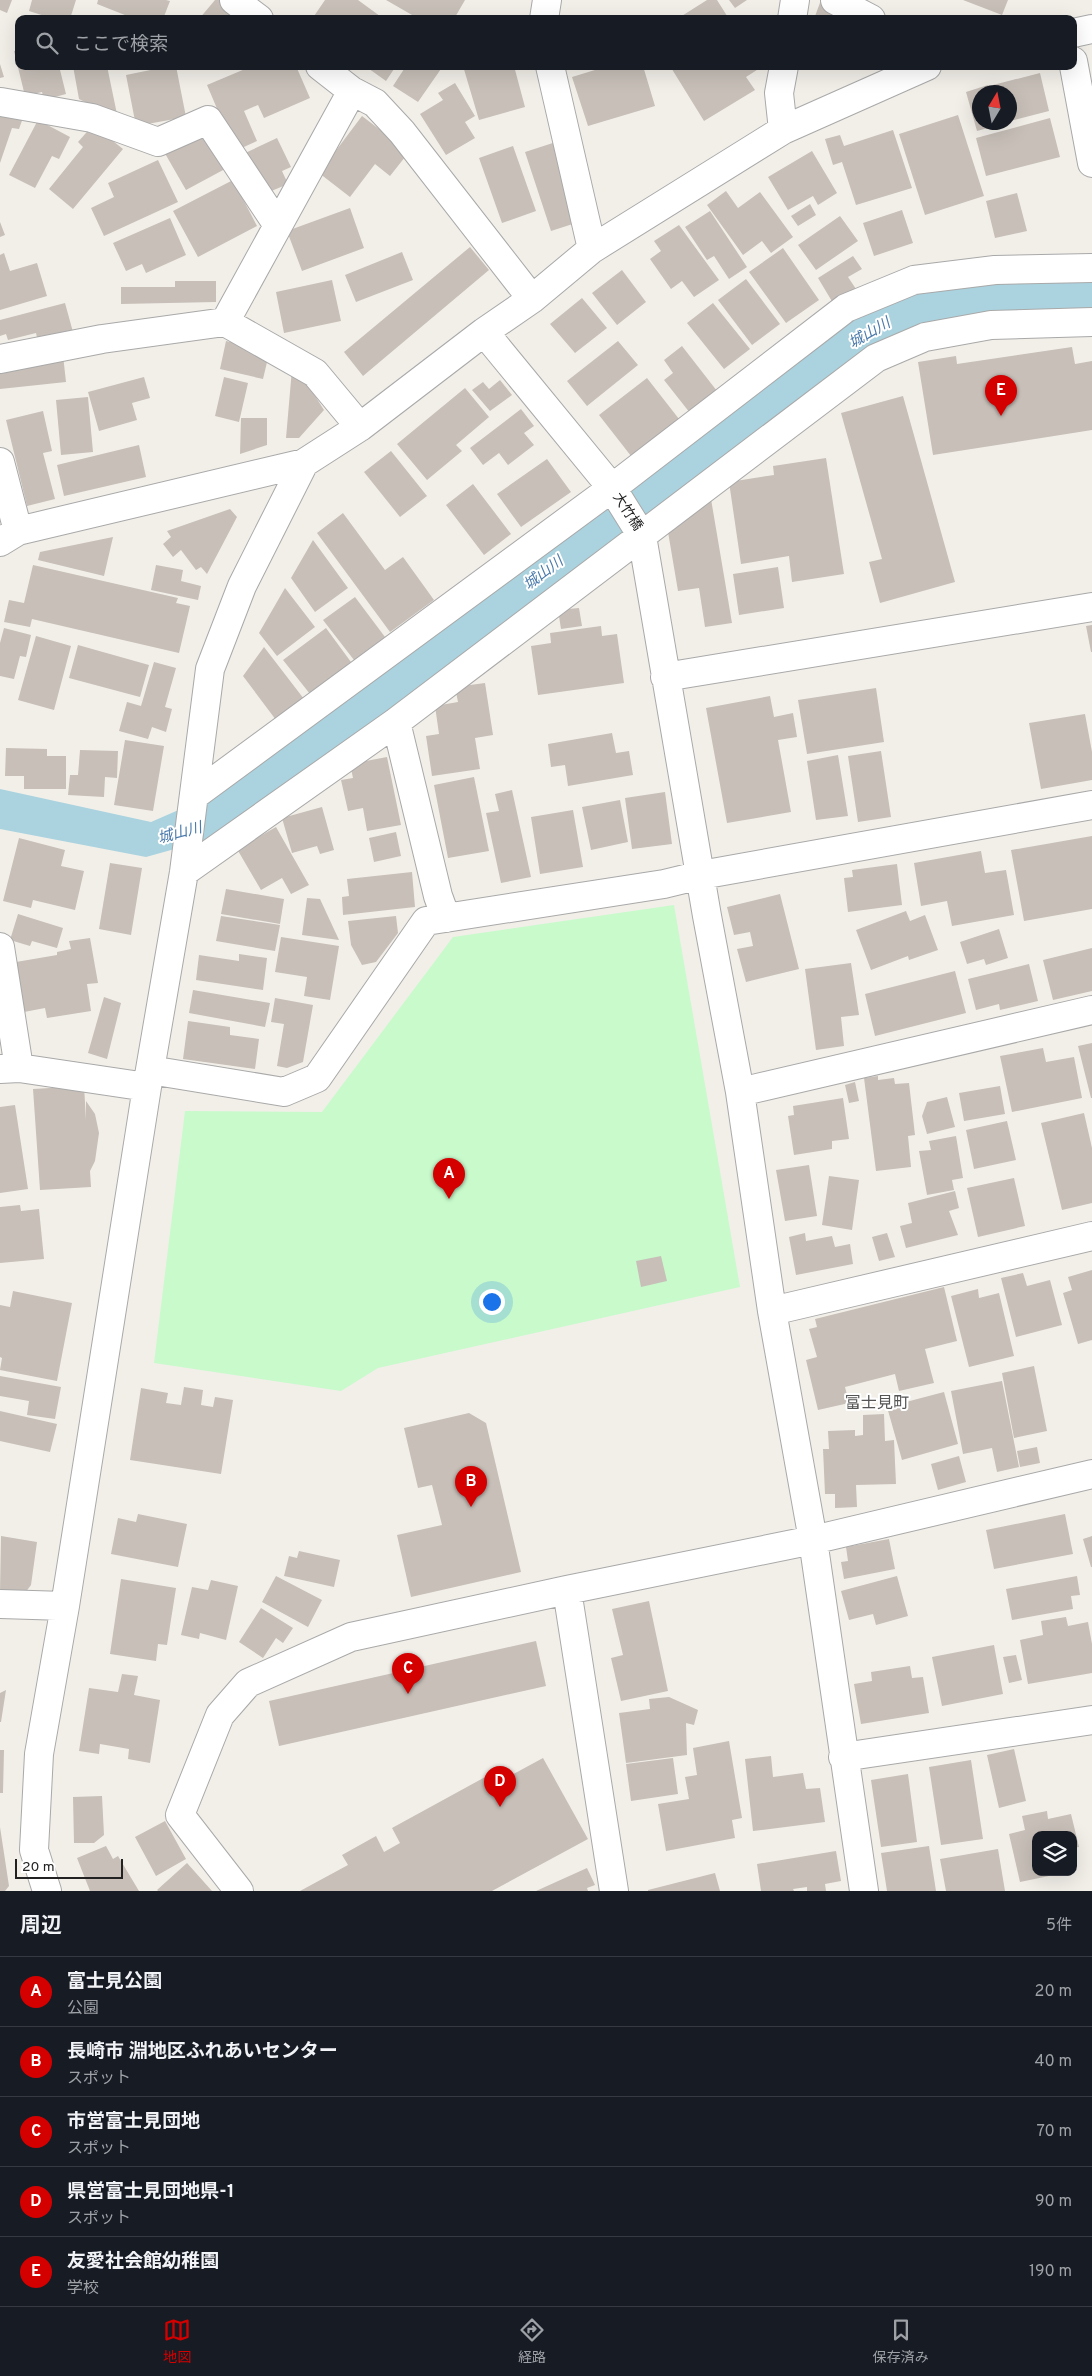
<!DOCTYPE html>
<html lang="ja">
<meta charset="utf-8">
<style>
:root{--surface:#171b24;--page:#242831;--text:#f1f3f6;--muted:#9ea1a6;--line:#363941;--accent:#d40000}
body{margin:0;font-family:Overpass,"Noto Sans JP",sans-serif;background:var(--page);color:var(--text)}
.controls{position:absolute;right:15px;bottom:15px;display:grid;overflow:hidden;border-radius:10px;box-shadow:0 5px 20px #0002}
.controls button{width:45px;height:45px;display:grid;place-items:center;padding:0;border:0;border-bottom:1px solid var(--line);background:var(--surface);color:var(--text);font:25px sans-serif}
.compass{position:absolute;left:972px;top:85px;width:45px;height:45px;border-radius:50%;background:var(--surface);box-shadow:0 5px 20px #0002;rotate:10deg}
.scale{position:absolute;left:15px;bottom:12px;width:108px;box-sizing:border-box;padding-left:5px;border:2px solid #222;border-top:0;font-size:14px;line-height:18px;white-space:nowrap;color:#222;-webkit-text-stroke:4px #fff;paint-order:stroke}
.you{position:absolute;left:491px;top:1301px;width:18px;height:18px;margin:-12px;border:4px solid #fff;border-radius:50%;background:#1a73e8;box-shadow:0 0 0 8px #1a73e833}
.badge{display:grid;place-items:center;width:32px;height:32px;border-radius:50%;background:var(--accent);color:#fff;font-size:16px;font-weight:700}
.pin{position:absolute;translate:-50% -41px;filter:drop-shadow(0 1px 2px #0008)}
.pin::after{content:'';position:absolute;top:26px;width:18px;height:15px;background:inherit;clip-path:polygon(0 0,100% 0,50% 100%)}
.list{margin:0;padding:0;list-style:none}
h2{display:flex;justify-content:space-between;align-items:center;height:65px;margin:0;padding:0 20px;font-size:21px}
h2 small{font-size:16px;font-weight:400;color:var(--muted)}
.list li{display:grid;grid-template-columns:32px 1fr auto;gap:15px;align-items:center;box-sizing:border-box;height:70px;padding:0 20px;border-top:1px solid var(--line)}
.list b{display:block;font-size:19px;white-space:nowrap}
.list p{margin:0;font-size:16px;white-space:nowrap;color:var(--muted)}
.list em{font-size:16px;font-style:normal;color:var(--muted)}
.icon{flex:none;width:28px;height:28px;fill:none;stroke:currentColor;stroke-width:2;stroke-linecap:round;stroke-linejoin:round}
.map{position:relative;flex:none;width:1092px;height:1891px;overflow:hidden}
.search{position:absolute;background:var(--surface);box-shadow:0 5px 20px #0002;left:15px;right:15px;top:15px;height:55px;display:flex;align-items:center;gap:12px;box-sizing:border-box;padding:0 18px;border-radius:10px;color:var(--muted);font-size:19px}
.sheet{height:415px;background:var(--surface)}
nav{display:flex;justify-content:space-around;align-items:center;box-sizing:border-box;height:70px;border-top:1px solid var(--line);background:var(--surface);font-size:14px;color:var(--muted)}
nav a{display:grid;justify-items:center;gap:2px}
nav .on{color:var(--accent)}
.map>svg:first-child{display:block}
.park{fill:#c8facc}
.water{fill:#aad3df}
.building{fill:#c7bfb8}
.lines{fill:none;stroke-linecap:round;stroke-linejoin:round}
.minor-casing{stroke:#a9a9a9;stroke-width:30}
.minor{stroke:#fff;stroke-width:28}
.labels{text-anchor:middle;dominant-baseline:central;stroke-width:4;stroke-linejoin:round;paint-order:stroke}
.street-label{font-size:14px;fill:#222;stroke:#fff}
.water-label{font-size:15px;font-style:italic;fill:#4a7aab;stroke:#fff}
.quarter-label{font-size:16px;fill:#555;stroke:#fff}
</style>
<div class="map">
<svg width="1092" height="1891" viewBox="0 0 1092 1891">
<rect width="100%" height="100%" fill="#f2efe9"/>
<!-- park -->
<path class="park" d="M674,905L740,1287L378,1368L341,1391L154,1363L185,1111L322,1112L453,937Z"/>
<!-- water -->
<path class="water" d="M1092,278V311L922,327L214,838L146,857L0,829V789L151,822L213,795L268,759L581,524L850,317L912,290L991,279Z"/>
<!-- building -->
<path class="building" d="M0,0H12L7,13L0,10Z
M32,0H76L70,19H54L29,11Z
M98,0H166L170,1L163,19H135L97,4Z
M215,0H228L250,19H199Z
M325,0H358L384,19H312Z
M386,0H465L454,19H419Z
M707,0H717L729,19H677Z
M729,0H747L735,8Z
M821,0H826L877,19H814Z
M963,0H1008L1002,15Z
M19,50V66H59L66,94L44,100L42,92L25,96L14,51Z
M0,64L4,77L0,78Z
M73,66H107L118,119L79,99Z
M170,66H176L186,117L136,126L126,75Z
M244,66H296L310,98L264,118L258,105L244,111L257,141L235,151L207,85L245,69Z
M365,66H396L386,81Z
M406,66H443L418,102L393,86Z
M463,66H514L525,107L479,120Z
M608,66H643L655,106L588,126L572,77Z
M670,66H758L760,68L746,77L755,90L704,121Z
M1040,73L1049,111L1010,121V92H995L993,85Z
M455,83L475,116L465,122L475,138L446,155L420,114L443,100L438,93Z
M988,85L990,92H980V122H999V125L977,131L966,92Z
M0,108L24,115L19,129L12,128L0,163Z
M958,115L984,196L925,215L899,134Z
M362,116L409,152L390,176L375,164L350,197L319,173Z
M1050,118L1060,157L986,176L976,138Z
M38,120L70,137L59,159L52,156L35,188L9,175Z
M93,125L123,149L73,209L49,189L83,147L78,142Z
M202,128L225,169L186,190L163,150Z
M893,130L912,188L856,205L842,162L833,165L825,139L840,135L844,146Z
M277,138L291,167L282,171L288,184L262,195L243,154Z
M559,141L585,220L551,231L525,152Z
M513,146L536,211L502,223L479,158Z
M812,151L837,193L818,205L813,196L788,210L768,177Z
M158,160L178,202L104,236L91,208L114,197L108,183Z
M233,180L257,226L198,257L173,211Z
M726,191L738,208L760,192L793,237L771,253L762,241L743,255L707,205Z
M1017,193L1027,231L995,238L986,201Z
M810,204L816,215L798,226L791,216Z
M350,208L364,248L302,271L287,231Z
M902,210L913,243L874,256L863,223Z
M710,211L747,267L729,279L714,256L707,260L685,227Z
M840,216L858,241L816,270L798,245Z
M170,218L186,255L146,273L142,264L126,271L113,243Z
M0,222L5,235L0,237Z
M679,225L719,280L694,297L682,281L671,289L650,259L661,251L654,241Z
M470,247L489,270L363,376L344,352Z
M783,248L819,300L786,323L749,272Z
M402,252L413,280L356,302L345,275Z
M4,253L10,271L37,263L47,296L0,310V255Z
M853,256L862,269L848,277L856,289L833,303L818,278Z
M622,270L646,302L617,325L592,293Z
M746,279L780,324L752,345L718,300Z
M332,280L341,321L284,333L276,292Z
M175,281H216V302L121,304V287H175Z
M582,298L607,328L575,353L550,324Z
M65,303L73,332L38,342L36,333L8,340L6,334L0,336V320Z
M713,303L750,349L724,369L687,323Z
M226,341L260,349L268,358L263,379L220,369Z
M618,341L638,365L587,406L567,381Z
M682,346L717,391L690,413L664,380L673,373L664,360Z
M1072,347L1075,364L1092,361V430L933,455L918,362L956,356L957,364Z
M63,355L66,382L0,389V362Z
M292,369H298L324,410L299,438H286Z
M144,377L150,398L132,403L137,420L99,431L88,392Z
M224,377L248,383L239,422L215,416Z
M647,378L679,419L631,456L599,415Z
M500,380L512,395L490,411L472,390L483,382L489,389Z
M465,388L489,417L456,445L462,451L427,480L397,444Z
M903,396L955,582L880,603L869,562L882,559L841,413Z
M88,397L93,452L61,455L56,400Z
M521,409L534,426L524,433L534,445L508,465L499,453L483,465L470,448Z
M43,411L52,451L43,453L55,499L27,506L6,420Z
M241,418H267V445L240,454Z
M139,445L146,477L64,496L57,465Z
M391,451L427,496L400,517L364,472Z
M826,458L844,574L792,582L789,556L741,564L729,482L774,475L773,466Z
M547,459L571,492L521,527L497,494Z
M473,484L511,534L484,555L446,505Z
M711,499L732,623L705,627L699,588L678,591L668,532Z
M230,509L237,517L207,574L201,567L196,570L181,550L173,557L163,544L171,537L167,531Z
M343,513L385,570L403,557L434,600L390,632L317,533Z
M113,537L104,576L38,560L40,552Z
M313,540L348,588L315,612L291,578Z
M33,565L178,598L176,603L190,606L179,653L32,619L30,627L4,622L9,600L24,603Z
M156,565L183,570L181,581L201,586L198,600L151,590Z
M778,567L784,608L739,615L733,574Z
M285,588L315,627L277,656L259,633Z
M355,597L385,637L354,660L323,620Z
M579,608L582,626L561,629L558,610Z
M1092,625V652H1091L1086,626Z
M601,626L602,636L617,634L624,683L538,695L531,646L551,643L550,633Z
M4,628L31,635L26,657L20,656L14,679L0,676V643Z
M326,628L351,662L310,694L283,660Z
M36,636L71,646L54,710L18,700Z
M78,645L149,665L140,697L69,678Z
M264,647L304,699L276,720L243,676Z
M154,662L176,668L165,707L172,709L166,732L152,727L148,739L119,731L127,702L141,706Z
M485,683L493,735L475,738L480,769L432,776L426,736L439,734L435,706L458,702L455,687Z
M876,688L884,742L807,754L798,700Z
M770,696L774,717L793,713L797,737L778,740L791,812L727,823L706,708Z
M1085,714L1092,752V780L1041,789L1029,723Z
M612,733L616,753L629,751L633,775L568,786L565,765L551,767L548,744Z
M125,740L164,746L153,811L114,805Z
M6,748L47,749V756H66V789H24V776H5Z
M80,750L118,751L117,778L105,777L104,797L68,795L70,775H78Z
M881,751L891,817L858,822L848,756Z
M838,755L848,816L816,820L807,761Z
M387,757L401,825L367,831L363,808L348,811L341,780L353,778L350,764Z
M474,777L489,851L448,858L434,785Z
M512,790L531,877L501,883L486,813L499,811L495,794Z
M665,792L672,844L632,849L625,798Z
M620,800L628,842L591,850L582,807Z
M322,807L334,850L320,854L317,846L292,853L282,818Z
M573,810L583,867L540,874L531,817Z
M276,827L309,885L291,894L282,878L261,890L237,849Z
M396,832L401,856L374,862L369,838Z
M1092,836V909L1024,921L1011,850Z
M19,838L65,850L61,866L84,871L75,910L33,900L31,908L3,901Z
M981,851L985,873L1006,870L1014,915L952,926L947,901L921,906L914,863Z
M110,863L142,868L131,935L99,929Z
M897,864L902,905L848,912L844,878L853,877L852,870Z
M412,872L415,907L343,915L342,897L349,896L347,879Z
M226,889L284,899L280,924L221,914Z
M780,894L799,969L746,982L737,949L753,946L750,932L734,935L727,907Z
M307,898L320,899L339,940L302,935Z
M906,911L910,921L925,915L938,950L909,960L908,956L871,970L856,930Z
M18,914L63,928L57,948L32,941L30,946L10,940Z
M221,916L280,925L275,951L216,941Z
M396,916L398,933L376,962L362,965L351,945L348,921Z
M999,929L1008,958L986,965L984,959L967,964L960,942Z
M281,937L339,946L330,1000L304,996L307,977L275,972Z
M90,938L98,983L87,984L91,1011L47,1018L45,1008L24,1012L16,962L57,955V952L71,949L69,941Z
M1092,948V991L1053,1000L1043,960Z
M239,954L267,958L263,990L196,980L199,955L239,961Z
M851,963L859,1015L841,1017L844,1046L816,1050L805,969Z
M1029,964L1038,1001L1000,1010L999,1004L976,1010L968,979Z
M955,971L966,1013L875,1036L865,994Z
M193,990L270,1003L265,1027L189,1013Z
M104,997L121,1003L107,1059L88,1053Z
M275,998L313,1005L303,1062L287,1068L277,1066L284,1024L271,1022Z
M188,1021L230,1027V1035L259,1039L255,1069L183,1059Z
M1092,1043V1098H1091L1078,1046Z
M1043,1048L1046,1062L1074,1057L1082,1098L1012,1112L1000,1056Z
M878,1076V1080L894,1078L895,1084L909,1083L915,1135L908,1136L911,1167L876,1171L864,1078Z
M855,1082L859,1101L849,1103L845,1085Z
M84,1086L86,1120V1101L95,1114L99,1133L95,1161L90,1171L91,1187L40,1190L33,1089Z
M1000,1086L1005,1114L964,1121L959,1093Z
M947,1097L955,1127L927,1134L922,1116L927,1102Z
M843,1098L849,1139L832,1141V1149L794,1155L788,1116L794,1115L793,1106Z
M15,1105L28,1189L0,1193V1107Z
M1084,1113L1092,1148V1203L1062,1210L1041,1123Z
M1007,1121L1016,1160L974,1169L966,1130Z
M956,1136L963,1178L952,1180L954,1190L927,1195L919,1151L931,1150L929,1141Z
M809,1165L817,1216L785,1221L776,1170Z
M829,1176L859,1180L852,1230L822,1225Z
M1014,1178L1025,1226L978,1237L967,1188Z
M955,1191L959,1208L949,1211L958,1235L906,1248L900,1226L912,1223L908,1203Z
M20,1205L21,1211L39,1209L44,1259L0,1263V1207Z
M805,1233L806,1241L832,1236L835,1247L850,1244L853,1264L796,1275L789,1237Z
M887,1233L895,1257L879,1261L872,1237Z
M661,1256L667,1281L641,1287L636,1261Z
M1092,1270V1340L1078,1344L1063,1293L1072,1290L1068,1277Z
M1023,1273L1027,1286L1050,1280L1062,1325L1016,1337L1001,1278Z
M944,1287L957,1341L925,1349L934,1383L899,1391L895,1374L845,1387L849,1403L818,1410L806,1360L817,1357L809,1329L817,1327L815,1319Z
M978,1289L979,1298L999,1293L1014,1356L969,1367L951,1296Z
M13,1291L72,1303L57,1381L0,1370L2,1358L0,1357V1305L10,1307Z
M1034,1366L1047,1431L1014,1438L1002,1373Z
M0,1376L61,1387L55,1419L27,1415L29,1401L0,1396Z
M1002,1381L1019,1467L997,1472L992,1448L963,1454L951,1391Z
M184,1387L203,1390L201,1405L213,1407L215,1397L233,1400L221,1474L130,1460L141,1388L168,1393L166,1403L181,1405Z
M944,1392L958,1444L902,1460L887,1407Z
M0,1411L57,1424L50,1452L0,1441Z
M469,1413L486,1423L521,1572L411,1597L397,1535L442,1525L432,1485L418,1488L404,1428Z
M884,1414L885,1441L894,1440L896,1484L856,1485L857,1507L835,1508V1494H825L823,1449H829L828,1431L855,1430V1436L863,1435V1415Z
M1037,1447L1040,1463L1020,1467L1017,1451Z
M959,1456L966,1482L938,1490L931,1464Z
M138,1514L187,1524L178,1567L111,1554L118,1518L136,1522Z
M1065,1514L1073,1554L994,1569L986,1530Z
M1,1536L37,1542L31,1585L25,1593L0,1592Z
M1092,1536V1567H1091L1083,1539Z
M889,1539L895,1569L844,1579L841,1562L848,1561L846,1547Z
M299,1551L340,1560L334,1587L284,1576L289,1556L297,1558Z
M276,1576L322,1600L308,1627L262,1602Z
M897,1576L908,1616L876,1625L873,1614L849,1620L841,1591Z
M1077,1576L1080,1595L1071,1596L1073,1609L1012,1620L1006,1589Z
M121,1579L176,1588L167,1645L158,1644L156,1661L110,1654Z
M211,1580L238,1586L226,1640L200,1633L199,1639L181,1635L192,1587L208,1590Z
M649,1601L668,1691L621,1701L611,1658L623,1655L612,1609Z
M261,1608L293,1628L283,1643L276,1638L263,1658L239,1642Z
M1066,1617L1068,1626L1088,1622L1092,1644V1673L1028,1684L1020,1640L1043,1635L1041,1621Z
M536,1641L546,1686L279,1746L269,1701Z
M994,1645L1003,1694L942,1706L932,1657Z
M1016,1655L1022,1680L1009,1683L1003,1657Z
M910,1666L912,1678L923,1677L929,1713L861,1724L854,1684L872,1681L871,1672Z
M122,1674L138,1676L134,1695L160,1700L150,1763L128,1759L129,1749L100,1744L99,1754L79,1751L89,1688L118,1692Z
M6,1690L1,1722H0V1693Z
M669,1697L698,1710L694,1725L686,1723L687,1755L626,1763L619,1713L650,1709L649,1699Z
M729,1741L742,1818L732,1820L735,1838L666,1851L658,1804L689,1799L685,1777L697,1775L693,1748Z
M1014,1749L1026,1801L999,1808L987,1755Z
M0,1750H4L3,1793H0Z
M771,1756L773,1777L803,1773L806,1789L820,1788L825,1822L753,1831L745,1759Z
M543,1758L588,1839L492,1891H300L348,1865L342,1855L376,1836L384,1852L400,1843L392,1828L487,1776L493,1785Z
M673,1758L678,1794L631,1801L626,1764Z
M971,1760L983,1839L941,1845L929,1767Z
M908,1774L917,1842L881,1847L871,1780Z
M102,1796L104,1835L94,1843H74L73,1797Z
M1047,1811L1048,1819L1071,1814L1079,1847L1073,1848V1835H1036V1872H1048L1049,1876L1020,1882L1009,1834L1025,1830L1022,1816Z
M165,1821L186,1859L156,1876L135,1837Z
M0,1827L9,1886L5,1891H0Z
M106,1846L113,1859L118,1856L139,1891H90L77,1858Z
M929,1846L936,1891H887L881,1853Z
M998,1849L1005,1891H946L940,1859Z
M836,1851L841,1881L825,1884L826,1891H807V1887L793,1889L794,1891H761L757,1864Z
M187,1863L212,1891H158L157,1890Z
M587,1868L595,1885L587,1888L588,1891H536Z
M715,1873L720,1891H648V1890Z"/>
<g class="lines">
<defs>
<path id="minor" d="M234,0L259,19
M835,0L871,19
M544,19L547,0
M792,19L795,0
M1073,33L1092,29
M1073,61L1092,163
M320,66L352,91L375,103L402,132L532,299
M550,66L592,249
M1,102L92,118L158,142L208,120L277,224
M783,130L779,93L784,66
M225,322L352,91
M484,332L612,488L642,536L707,916L740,1092L772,1311L813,1540L864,1891
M0,359L102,339L225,322L315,373L360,427
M0,462L18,531
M0,542L18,531L304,463
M665,677L1092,607
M396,722L438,896L446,918
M195,795L612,488L846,308L914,280L995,270L1092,268
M184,872L396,722L876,358L925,337L991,325L1092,322
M0,947L19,1068
M0,1069L19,1068L147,1087
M150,1070L284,1092L317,1078L426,921L664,884L701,875L1092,805
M740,1092L1092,1010
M772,1311L1092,1236
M567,1590L614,1891
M0,1604L65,1606
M843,1757L1092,1720
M47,1891L34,1850L39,1754L65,1606L147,1087L184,872L210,669L242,586L304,463L360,427L484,332L532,299L592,249L783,130L927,66
M239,1891L180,1815L220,1715L248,1683L351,1637L567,1590L813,1540L1092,1474"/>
</defs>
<!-- minor casing -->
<use href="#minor" class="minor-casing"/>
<!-- minor -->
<use href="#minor" class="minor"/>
</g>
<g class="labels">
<!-- street labels -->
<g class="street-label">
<text transform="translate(627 512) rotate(57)">大竹橋</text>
</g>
<!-- water labels -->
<g class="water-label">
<text transform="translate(870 334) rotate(-30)">城山川</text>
<text transform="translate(544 574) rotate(-37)">城山川</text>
<text transform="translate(180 834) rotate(-15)">城山川</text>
</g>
<!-- quarter labels -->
<g class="quarter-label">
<text x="877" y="1404">富士見町</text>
</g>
</g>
</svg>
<div class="controls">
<button><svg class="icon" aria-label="layers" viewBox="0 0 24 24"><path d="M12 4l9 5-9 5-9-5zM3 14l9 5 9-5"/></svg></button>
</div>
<svg class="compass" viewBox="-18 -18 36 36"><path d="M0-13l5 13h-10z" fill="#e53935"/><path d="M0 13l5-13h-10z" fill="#9ea1a6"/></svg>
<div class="scale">20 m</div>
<div class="you"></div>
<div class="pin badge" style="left:449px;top:1199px">A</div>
<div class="pin badge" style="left:471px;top:1507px">B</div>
<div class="pin badge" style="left:408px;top:1694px">C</div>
<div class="pin badge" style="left:500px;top:1807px">D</div>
<div class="pin badge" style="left:1001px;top:416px">E</div>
<div class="search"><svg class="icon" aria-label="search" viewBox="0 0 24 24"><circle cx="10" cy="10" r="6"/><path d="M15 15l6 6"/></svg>ここで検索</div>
</div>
<section class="sheet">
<h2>周辺<small>5件</small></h2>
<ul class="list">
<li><span class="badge">A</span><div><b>富士見公園</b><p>公園</p></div><em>20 m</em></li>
<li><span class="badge">B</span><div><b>長崎市 淵地区ふれあいセンター</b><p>スポット</p></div><em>40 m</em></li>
<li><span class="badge">C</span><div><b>市営富士見団地</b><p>スポット</p></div><em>70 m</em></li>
<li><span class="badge">D</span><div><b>県営富士見団地県-1</b><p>スポット</p></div><em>90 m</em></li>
<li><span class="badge">E</span><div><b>友愛社会館幼稚園</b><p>学校</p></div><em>190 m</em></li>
</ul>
</section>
<nav>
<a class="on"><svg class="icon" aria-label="map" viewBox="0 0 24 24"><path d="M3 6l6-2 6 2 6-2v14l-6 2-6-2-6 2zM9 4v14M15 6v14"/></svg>地図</a>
<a><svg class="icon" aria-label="directions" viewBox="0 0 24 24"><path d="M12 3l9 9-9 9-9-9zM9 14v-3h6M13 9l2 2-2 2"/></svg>経路</a>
<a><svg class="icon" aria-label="saved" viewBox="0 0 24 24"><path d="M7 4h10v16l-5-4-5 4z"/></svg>保存済み</a>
</nav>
